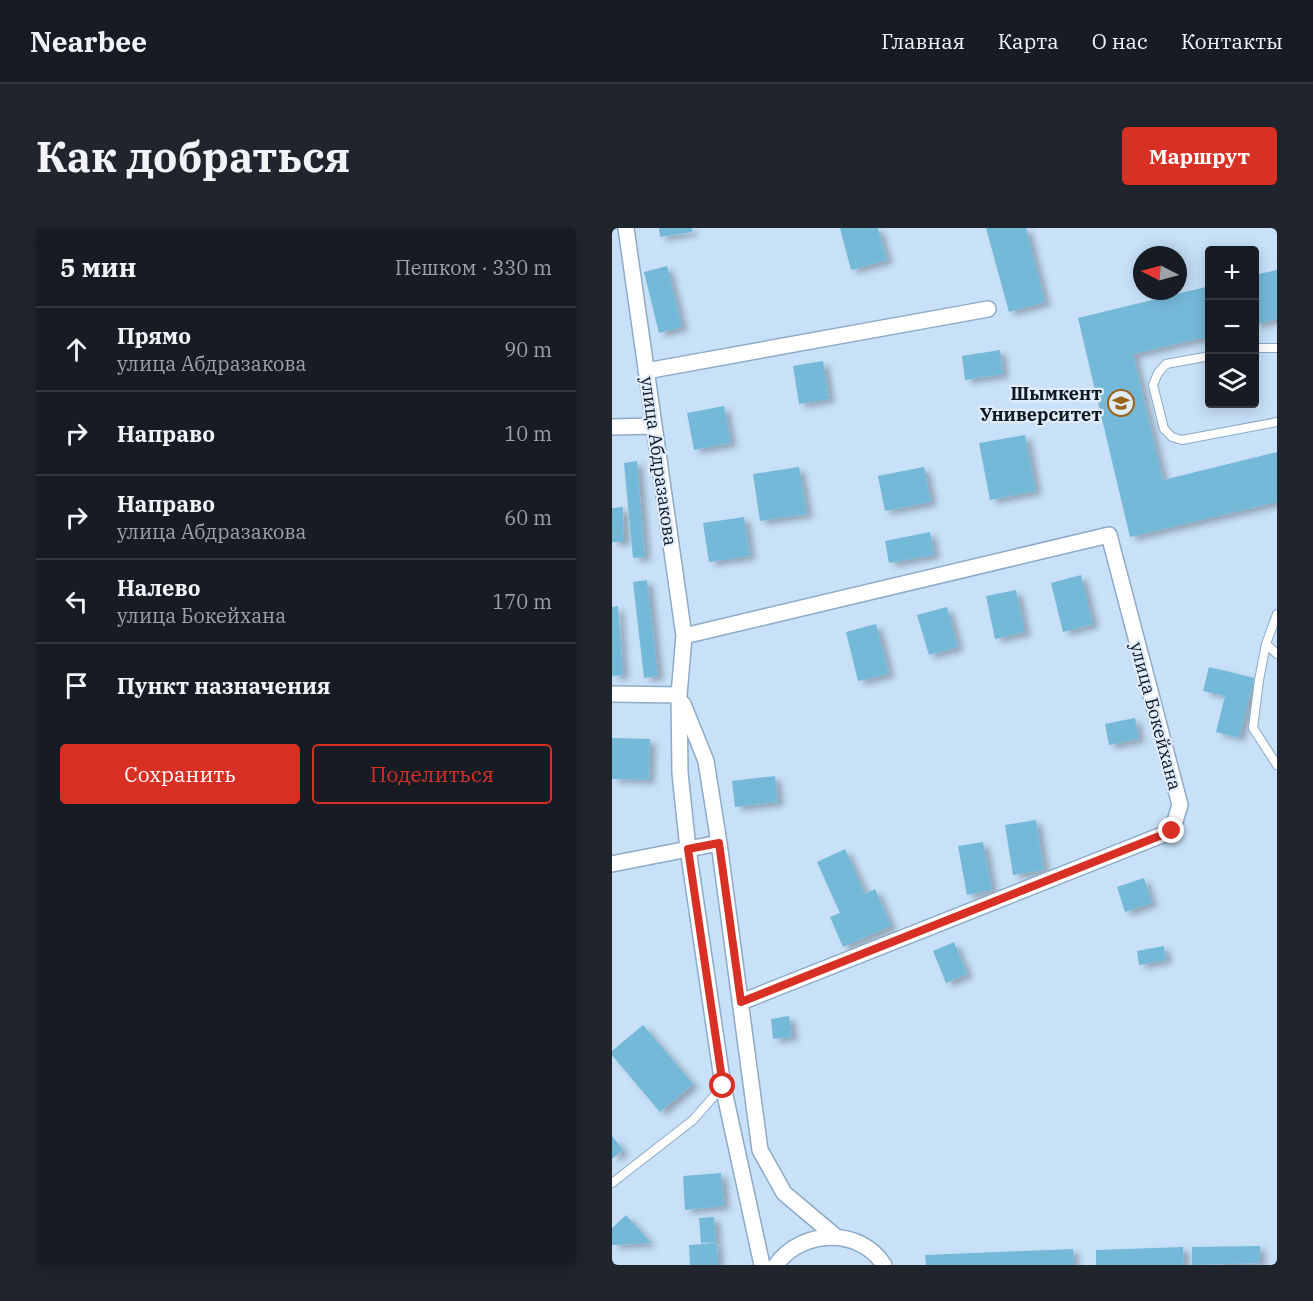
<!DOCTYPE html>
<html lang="ru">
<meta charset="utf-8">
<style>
:root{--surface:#171b24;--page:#20242c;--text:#f1f3f6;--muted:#9ea1a6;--line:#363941;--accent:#d93025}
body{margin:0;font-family:"IBM Plex Serif",serif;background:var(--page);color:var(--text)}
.controls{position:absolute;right:18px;top:18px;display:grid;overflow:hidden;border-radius:6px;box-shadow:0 3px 15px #0003}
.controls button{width:54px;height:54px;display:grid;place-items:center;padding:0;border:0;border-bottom:2px solid var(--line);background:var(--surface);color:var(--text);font:30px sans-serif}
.compass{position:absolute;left:521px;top:18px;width:54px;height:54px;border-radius:50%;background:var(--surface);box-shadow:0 3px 15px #0003;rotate:276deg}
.stop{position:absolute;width:18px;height:18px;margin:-14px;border:4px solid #d93025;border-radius:50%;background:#fff}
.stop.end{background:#d93025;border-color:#fff;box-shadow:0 2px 6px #0008}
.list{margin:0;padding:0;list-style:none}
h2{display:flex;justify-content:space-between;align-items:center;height:78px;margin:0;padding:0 24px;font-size:26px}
h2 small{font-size:20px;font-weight:400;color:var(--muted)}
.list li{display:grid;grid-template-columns:39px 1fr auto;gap:18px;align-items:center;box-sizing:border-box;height:84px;padding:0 24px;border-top:2px solid var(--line)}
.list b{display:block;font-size:22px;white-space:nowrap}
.list p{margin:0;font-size:20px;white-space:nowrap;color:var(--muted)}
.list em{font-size:20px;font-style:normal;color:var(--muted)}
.actions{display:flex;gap:12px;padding:18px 24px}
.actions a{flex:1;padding:14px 0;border:2px solid var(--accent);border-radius:6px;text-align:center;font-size:21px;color:var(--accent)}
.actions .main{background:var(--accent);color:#fff}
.icon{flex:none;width:33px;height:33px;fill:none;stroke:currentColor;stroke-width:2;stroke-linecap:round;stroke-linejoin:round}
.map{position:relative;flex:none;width:665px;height:1037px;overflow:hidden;border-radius:6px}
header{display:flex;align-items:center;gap:36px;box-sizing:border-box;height:84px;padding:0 30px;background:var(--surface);border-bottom:2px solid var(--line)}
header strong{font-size:28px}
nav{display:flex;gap:33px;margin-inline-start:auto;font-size:21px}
.intro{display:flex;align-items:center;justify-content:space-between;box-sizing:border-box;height:144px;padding:0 36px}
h1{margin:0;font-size:42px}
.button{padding:15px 27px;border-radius:6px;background:var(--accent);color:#fff;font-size:21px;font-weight:700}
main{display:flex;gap:36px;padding:0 36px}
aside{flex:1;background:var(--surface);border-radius:6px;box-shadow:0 3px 15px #0003}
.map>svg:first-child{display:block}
.building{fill:#74b9d9;filter:url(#shadow)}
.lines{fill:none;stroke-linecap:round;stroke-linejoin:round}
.service-casing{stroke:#8daac7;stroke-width:10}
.minor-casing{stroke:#8daac7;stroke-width:18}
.service{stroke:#fff;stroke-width:8}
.minor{stroke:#fff;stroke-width:15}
.route{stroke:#d93025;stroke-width:8}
.labels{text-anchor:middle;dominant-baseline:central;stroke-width:4.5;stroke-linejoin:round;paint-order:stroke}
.poi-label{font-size:18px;font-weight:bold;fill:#0d1823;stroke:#e0ecf9;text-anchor:end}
.street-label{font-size:18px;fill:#0d1823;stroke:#e0ecf9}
</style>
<header>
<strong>Nearbee</strong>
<nav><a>Главная</a><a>Карта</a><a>О нас</a><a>Контакты</a></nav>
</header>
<div class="intro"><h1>Как добраться</h1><a class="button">Маршрут</a></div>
<main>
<aside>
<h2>5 мин<small>Пешком · 330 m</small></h2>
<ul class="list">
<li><svg class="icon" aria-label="ahead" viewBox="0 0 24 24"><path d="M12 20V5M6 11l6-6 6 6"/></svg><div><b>Прямо</b><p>улица Абдразакова</p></div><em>90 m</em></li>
<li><svg class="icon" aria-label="right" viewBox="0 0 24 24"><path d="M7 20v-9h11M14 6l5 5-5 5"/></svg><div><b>Направо</b></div><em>10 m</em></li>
<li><svg class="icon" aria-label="right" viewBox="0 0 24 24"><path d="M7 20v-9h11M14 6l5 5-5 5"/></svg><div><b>Направо</b><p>улица Абдразакова</p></div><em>60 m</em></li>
<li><svg class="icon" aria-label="left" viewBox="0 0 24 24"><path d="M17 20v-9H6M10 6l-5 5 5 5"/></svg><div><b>Налево</b><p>улица Бокейхана</p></div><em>170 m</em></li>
<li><svg class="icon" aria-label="arrive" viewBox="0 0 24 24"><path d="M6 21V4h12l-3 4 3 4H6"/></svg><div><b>Пункт назначения</b></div></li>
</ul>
<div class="actions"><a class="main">Сохранить</a><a>Поделиться</a></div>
</aside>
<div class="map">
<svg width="665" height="1037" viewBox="0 0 665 1037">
<defs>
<filter id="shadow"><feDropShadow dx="6" dy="4" stdDeviation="3" flood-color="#0004"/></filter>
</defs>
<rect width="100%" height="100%" fill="#c8e1f9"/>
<!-- building -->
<path class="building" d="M47,0H80V4L48,9Z
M228,0H266L275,32L239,42Z
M374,0H414L433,74L397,84Z
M55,38L70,99L47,105L32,44Z
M665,42V91L642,97V47Z
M598,58V108L521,126L551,252L665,224V274L518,309L466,90Z
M388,122L391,146L353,152L350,128Z
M211,133L217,171L187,176L181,138Z
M112,178L119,215L82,222L75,185Z
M413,207L424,263L378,272L367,215Z
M25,233L33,329L21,330L12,235Z
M187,239L195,286L148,293L141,246Z
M312,239L319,274L273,283L266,248Z
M11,279L12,314H0V280Z
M132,289L138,328L97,334L91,295Z
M318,304L322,327L277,335L273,313Z
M469,347L481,396L451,404L439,355Z
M35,352L46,448L32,450L21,354Z
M404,362L413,404L383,411L374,368Z
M6,378L11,447L0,448V379Z
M335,379L346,419L317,427L305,387Z
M264,396L277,446L246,453L234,404Z
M597,439L642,450L627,510L604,504L613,468L591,463Z
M523,490L527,511L497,517L493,496Z
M0,510L38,511L37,552L0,551Z
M163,548L166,574L123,579L120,553Z
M424,592L432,642L401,647L393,597Z
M371,614L380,662L355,667L346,618Z
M233,621L253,666L263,661L279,698L231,719L218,689L228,685L205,634Z
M532,650L540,675L513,684L505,659Z
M342,714L355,746L334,755L321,723Z
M552,718L554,732L527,737L525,723Z
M177,788L180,809L161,811L159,791Z
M31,797L81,856L48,884L0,827V823Z
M0,908L11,922L0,931Z
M109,945L112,978L73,982L71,948Z
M14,987L39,1015L0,1017V1000Z
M102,989L104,1014L89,1015L87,990Z
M105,1015L106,1037H78L77,1017Z
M648,1018V1035L580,1037V1019Z
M571,1019L572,1037H484V1022Z
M461,1021L462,1037H314L313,1027Z"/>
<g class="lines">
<defs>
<path id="service" d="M642,120H665
M598,128L554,136L546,145L541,157L552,201L560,209L570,212L665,194
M665,386L654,416L665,426
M654,416L647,452L641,500L665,537
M0,955L81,892L110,859"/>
<path id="minor" d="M14,0L72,408L67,467L68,545L76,621L111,858L150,1037
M34,143L376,81
M0,199L42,198
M72,408L497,307L568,577L560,603L129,774
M0,466L67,467
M71,476L94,533L107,615L148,922L172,965L223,1008
M0,636L107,615
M164,1037C189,1001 248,999 272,1037"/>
</defs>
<!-- service casing -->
<use href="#service" class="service-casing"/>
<!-- minor casing -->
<use href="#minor" class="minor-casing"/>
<!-- service -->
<use href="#service" class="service"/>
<!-- minor -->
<use href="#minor" class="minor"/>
</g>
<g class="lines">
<!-- route -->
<path class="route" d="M111,858L76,621L107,615L129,774L560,603"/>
</g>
<!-- icons -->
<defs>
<symbol id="university-ring" viewBox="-11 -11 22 22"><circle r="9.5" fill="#e0ecf9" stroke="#98631a" stroke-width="1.5"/><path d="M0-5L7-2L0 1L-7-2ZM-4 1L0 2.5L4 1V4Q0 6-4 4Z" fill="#98631a"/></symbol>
</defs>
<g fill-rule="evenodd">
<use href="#university-ring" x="494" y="160" width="30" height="30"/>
</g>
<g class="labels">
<!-- poi labels -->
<g class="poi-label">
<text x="490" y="165">Шымкент<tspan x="490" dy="21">Университет</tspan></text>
</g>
<!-- street labels -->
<g class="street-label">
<text transform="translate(47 233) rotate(82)">улица Абдразакова</text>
<text transform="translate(544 488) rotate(75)">улица Бокейхана</text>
</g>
</g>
</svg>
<div class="controls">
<button>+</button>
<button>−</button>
<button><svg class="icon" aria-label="layers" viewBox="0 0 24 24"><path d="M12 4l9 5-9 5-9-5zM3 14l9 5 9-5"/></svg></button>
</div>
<svg class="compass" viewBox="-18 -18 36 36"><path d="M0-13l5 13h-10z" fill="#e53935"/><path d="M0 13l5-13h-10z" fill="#9ea1a6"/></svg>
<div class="stop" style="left:111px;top:858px"></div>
<div class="stop end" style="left:560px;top:603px"></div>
</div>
</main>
